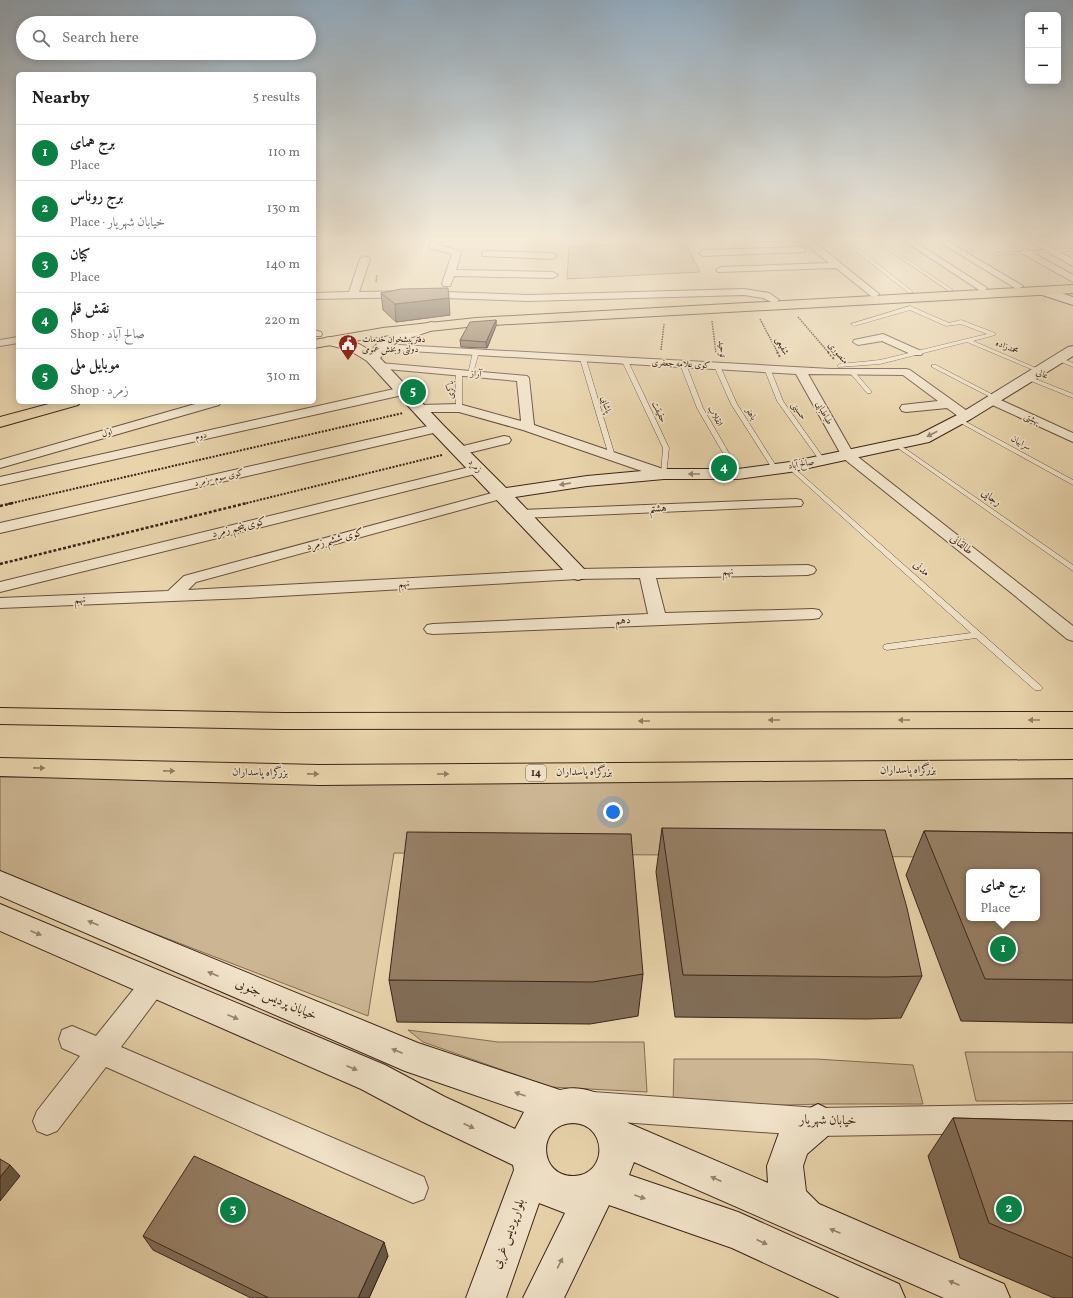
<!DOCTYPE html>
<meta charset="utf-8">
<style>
:root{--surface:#fff;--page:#f6f6f6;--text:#202124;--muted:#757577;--line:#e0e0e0;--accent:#0b8043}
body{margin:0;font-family:Vollkorn,Amiri,serif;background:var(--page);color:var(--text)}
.controls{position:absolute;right:12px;top:12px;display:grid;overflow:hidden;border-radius:6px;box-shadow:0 2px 10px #0003}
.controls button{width:36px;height:36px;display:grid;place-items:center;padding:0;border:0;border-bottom:1px solid var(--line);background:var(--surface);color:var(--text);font:20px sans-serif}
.you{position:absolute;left:613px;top:812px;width:14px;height:14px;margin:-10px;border:3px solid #fff;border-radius:50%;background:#1a73e8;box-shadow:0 0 0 6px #1a73e833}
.badge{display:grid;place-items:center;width:26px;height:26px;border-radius:50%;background:var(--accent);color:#fff;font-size:13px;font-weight:700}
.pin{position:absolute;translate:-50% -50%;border:2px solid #fff;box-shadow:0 1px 4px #0006}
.popup{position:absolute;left:966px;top:869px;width:74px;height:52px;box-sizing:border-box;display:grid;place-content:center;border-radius:6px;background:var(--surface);filter:drop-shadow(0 1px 3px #0005);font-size:13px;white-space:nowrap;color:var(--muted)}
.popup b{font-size:15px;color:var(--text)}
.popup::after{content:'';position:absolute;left:50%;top:100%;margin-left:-8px;border:8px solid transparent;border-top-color:var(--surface)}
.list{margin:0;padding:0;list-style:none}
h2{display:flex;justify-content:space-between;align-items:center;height:52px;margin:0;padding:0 16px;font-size:17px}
h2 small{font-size:13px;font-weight:400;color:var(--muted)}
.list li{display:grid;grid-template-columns:26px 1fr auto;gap:12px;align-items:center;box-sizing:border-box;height:56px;padding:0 16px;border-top:1px solid var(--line)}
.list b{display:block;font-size:15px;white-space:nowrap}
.list p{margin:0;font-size:13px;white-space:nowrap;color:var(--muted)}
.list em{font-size:13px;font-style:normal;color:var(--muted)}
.icon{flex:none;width:22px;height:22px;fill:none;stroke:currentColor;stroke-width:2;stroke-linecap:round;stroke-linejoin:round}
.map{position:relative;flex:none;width:1073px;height:1298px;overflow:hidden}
.search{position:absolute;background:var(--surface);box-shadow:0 2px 10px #0003;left:16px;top:16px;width:300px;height:44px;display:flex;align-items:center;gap:10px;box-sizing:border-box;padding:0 14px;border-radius:22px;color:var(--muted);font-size:15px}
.panel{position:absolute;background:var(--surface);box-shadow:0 2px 10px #0003;left:16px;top:72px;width:300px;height:332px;border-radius:6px}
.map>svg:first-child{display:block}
.green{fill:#cbb592;stroke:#846c56}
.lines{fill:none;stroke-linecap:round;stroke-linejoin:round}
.lane-casing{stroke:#68503e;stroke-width:1}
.street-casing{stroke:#68503e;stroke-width:2}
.secondary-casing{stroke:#3d2419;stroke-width:2}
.primary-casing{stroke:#3d2419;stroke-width:2}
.highway-casing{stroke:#3d2419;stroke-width:2}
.path-far2{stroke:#3d2419;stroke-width:1.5;stroke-dasharray:1.5 1;stroke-linecap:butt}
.path-far1{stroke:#3d2419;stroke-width:2;stroke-dasharray:2 1.5;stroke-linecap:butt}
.path{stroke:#3d2419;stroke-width:2.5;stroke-dasharray:3 2;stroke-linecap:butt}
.lane{fill:#f0e2c8;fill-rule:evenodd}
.street{fill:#f0e2c8;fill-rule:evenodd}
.secondary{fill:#f0e2c8;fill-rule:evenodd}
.primary{fill:#e8d3ab;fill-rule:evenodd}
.highway{fill:#e8d3ab;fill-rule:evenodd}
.wall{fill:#816d57;stroke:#3d2419}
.shaded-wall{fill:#695947;stroke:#3d2419}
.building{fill:#967f65;stroke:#3d2419;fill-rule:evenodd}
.oneway{fill:#968370}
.oneway2{fill:#927c62}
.labels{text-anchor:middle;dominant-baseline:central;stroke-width:3.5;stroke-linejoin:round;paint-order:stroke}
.far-poi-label{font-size:9px;fill:#3d2419;stroke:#f0e2c8;text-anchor:start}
.far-street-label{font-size:9px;fill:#3d2419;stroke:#f0e2c8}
.shield{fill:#f0e2c8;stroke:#735d4e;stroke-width:1}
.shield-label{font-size:10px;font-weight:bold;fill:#3d2419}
.street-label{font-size:11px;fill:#3d2419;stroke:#f0e2c8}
.near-street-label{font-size:13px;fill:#3d2419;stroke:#f0e2c8}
</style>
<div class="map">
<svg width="1073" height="1298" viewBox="0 0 1073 1298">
<rect width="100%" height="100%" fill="#e8d3ab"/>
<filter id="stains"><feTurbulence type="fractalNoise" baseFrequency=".005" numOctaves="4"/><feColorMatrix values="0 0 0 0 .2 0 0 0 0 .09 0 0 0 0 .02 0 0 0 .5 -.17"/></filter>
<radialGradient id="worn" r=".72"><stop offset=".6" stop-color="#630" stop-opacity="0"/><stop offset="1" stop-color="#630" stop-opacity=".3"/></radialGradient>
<!-- green -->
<path class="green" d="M630,244L686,245L700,272L567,279L569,247Z
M0,777L1073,779V858L394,853L368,1016L0,874Z
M408,1030L498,1042H644L647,1092L551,1087L423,1042Z
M965,1052H1073V1101H976Z
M674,1059H816L913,1065L923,1104H824L673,1108Z"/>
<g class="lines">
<defs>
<path id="lane" d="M834,238H838L863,252L913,292L909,293L859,254Z
M871,238H875L953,290L949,291Z
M1073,249V251L995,255L993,254L995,253Z
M910,306L949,323L961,320L995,333V335L973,341L1043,371L1038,372L967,342L880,364L838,367V365L840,364L880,360L987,334L961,324L946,326L910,310L854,326L851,324Z
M476,350L479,352L473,373L468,374L473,352Z
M583,357L586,359L615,456L614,457L612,458L609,456L580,359Z
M1059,357L1073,363V367L1057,360V358Z
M625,359L628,361L669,448L666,475H662L661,474L663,448L622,361Z
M681,363L686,364L703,408L741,474L740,475H736L735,474L697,408L680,364Z
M715,365L720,366L737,404L778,469L777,470H773L731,404L714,366Z
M932,365H936L999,398L994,399L932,367Z
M765,367L770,368L783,401L825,460L824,461H820L777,401L764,368Z
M459,370L462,372V408L459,410L456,408V372Z
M850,371H854L871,391V393H867L850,373Z
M1028,376L1073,394V398L1026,379L1025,378Z
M959,418L1073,480V485L957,421L956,420Z
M897,443L1073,565V571L895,446V444Z
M790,465L792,466L1041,686L1043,688L1041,690H1035L976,638L887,650L884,649L883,647L884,645L887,644L971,633L788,468L787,467Z"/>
<path id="street" d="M435,238H443L438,245L460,251L461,253L456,270L553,272L558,275L553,278L454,276L450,286H444L442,284L452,254L430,248L429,246Z
M759,238H802L812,240L879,294L877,296H871L836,268L718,272L716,270L721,267L829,263L806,244L794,241H763Z
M900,238H909L987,288L985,290H979Z
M933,238H942L1023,286L1018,289L1015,288Z
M1022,238H1032L1073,259V266Z
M801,247L804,248L805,250L804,252L703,256L699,253L703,250Z
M1026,249L1073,275V282L1023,254L1022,252L1023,250Z
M486,251L553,253L557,256L553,259L483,256L482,254L483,252Z
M365,256L370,259L359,292L415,291L528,295L744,289L769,293L779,300L774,303L763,298L744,295L528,301L415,297L314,299V293L349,292L360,259Z
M314,330L321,332L322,334L321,336H314Z
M883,334L921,351L923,353L921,355H913L882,341L858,345L853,342L854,340Z
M18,337V343L0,346V340Z
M381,344L831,369H906L910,370L970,413L972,416L970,419H962L947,408L906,412L902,411L900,408L902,405L938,401L903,375L808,374L853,453L1073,626V641L1067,639L1014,595L843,458L796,374L377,349L375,347Z
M380,363L527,376L529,378L534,425L669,471L671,474L669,477L664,478L659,477L523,430L459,412H415L413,409L415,406L419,405L459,404L521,421L517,381L376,368L374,366L376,364Z
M403,387L407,388L409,391L407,394L0,485V477Z
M992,396L1073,433V442L988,403L986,400L988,397Z
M202,402H221L219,405L0,468V460Z
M437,424L442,425L443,428L442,431L0,533V523Z
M504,436L509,437L511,440L509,443L460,455L455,454L453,451L455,448Z
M478,465L483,466L485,469L483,472L0,592V582Z
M503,490L508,491L510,494L508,497L196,582L188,590L578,569L808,565L814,567L816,570L814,573L808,575L656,578L665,613L813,609L819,610L822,614L819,618L813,619L433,634L427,633L424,629L427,625L433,624L648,614L640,578L578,579L247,598L0,608V598L168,591L184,576Z
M796,499L801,500L803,503L801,506L521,518L516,517L514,514L516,511L521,510Z
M154,971L163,975L167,983L163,991L121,1047L424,1177L428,1188L424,1199L413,1203L106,1067L57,1131L47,1135L37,1131L33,1121L37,1111L80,1056L62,1048L59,1039L62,1030L72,1026L96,1036L145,975Z
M593,1092L818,1108L1073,1104V1132L818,1136L593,1120L583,1116L579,1106L583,1096Z"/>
<path id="secondary" d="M1043,287L1073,297V305L1039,294L1037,291L1039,288Z
M431,322L436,323L437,326L436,329L392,344L380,358L443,425L506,488L587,476L664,469H738L790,462L918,435L961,413L1068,347L1073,346V356L971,419L929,442L790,472L738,479H664L587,486L515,497L585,570L588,574L585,578L578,580L571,578L431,431L367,361L349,350L325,344L323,341L325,338L330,337L359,344L371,351L382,338Z
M0,871L418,1043L560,1090C586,1083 617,1098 628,1123L768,1183L767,1166L780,1130L806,1110L818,1104L830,1110L836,1122L830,1134L807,1154L803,1166L806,1191L819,1204L1004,1284L1010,1298H944L634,1162L629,1175L738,1212L899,1284L905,1298H840L732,1248L609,1205L564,1298H523L565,1213L539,1203L506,1298H466L514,1170L513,1165L421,1121L361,1089L0,931V904L385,1065L445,1097L515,1129L524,1112L405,1071L0,896ZM573,1123C608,1124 608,1175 574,1176C538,1177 536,1124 573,1123Z"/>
<path id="primary" d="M1073,285V293L476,326L383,336L314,348V340L383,328L476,318Z
M56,402H81L78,405L0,427V417Z"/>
<path id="highway" d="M0,708L284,713L1073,712V728L284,729L0,724Z
M0,758L320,765L1073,760V778L320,785L0,776Z"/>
</defs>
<!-- lane casing -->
<use href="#lane" class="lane-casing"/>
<!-- street casing -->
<use href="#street" class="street-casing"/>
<!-- secondary casing -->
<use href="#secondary" class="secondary-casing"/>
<!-- primary casing -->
<use href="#primary" class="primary-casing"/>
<!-- highway casing -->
<use href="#highway" class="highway-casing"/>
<!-- path-far2 -->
<path class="path-far2" d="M376,282L377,275
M798,317L829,353
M760,319L778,353
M712,321L716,353
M661,350L664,324"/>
<!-- path-far1 -->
<path class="path-far1" d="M777,352L780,357
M828,352L834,359
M8,504L403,413
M243,504L442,455"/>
<!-- path -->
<path class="path" d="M0,506L13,503
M0,564L247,503"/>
<!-- lane -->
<use href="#lane" class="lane"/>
<!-- street -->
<use href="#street" class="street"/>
<!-- secondary -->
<use href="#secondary" class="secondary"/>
<!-- primary -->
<use href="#primary" class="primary"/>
<!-- highway -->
<use href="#highway" class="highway"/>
</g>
<!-- wall -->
<path class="wall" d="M381,293L450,315L396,322L383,310Z
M496,320V326L487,348L461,347L460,340Z
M662,828L922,976L901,1018L867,1019L675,1017L656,872Z
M924,831L1073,833V1023L961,1021L906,875Z
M643,974L638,1016L590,1024L397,1022L389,980Z
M953,1118L1073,1121V1298H1054L960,1258L928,1156Z
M143,1236L388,1256L369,1298H251L153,1250Z"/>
<!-- shaded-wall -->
<path class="shaded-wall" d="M449,298L450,315L396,322L395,304Z
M496,320V326L487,348L486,342Z
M10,1165L20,1176L0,1201V1177Z
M384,1242L388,1256L369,1298H358Z"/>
<!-- building -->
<path class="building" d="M448,288L449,298L395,304L381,293L401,289Z
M496,320L486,342L460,340L470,322Z
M662,828L885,830L907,908L922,976L886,977L683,975Z
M924,831L1073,833V980L985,979ZM969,872H1037V918H969Z
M407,832L631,834L643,974L593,982L389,980Z
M953,1118L1073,1121V1258L989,1223Z
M194,1156L384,1242L358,1298H269L143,1236Z
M0,1159L10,1165L0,1177Z"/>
<!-- one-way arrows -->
<defs><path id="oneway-solid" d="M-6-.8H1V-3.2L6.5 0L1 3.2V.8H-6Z"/></defs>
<g class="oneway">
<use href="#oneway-solid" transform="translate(932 434) rotate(153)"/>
<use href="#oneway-solid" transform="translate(694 474) rotate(180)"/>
<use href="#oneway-solid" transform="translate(565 484) rotate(171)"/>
<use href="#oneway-solid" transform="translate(93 923) rotate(-157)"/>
<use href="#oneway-solid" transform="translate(36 933) rotate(23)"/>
<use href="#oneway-solid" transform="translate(213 974) rotate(-157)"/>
<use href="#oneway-solid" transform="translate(233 1017) rotate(23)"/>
<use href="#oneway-solid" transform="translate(397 1051) rotate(-157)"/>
<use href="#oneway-solid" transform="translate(352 1068) rotate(23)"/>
<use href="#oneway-solid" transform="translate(520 1094) rotate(-161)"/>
<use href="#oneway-solid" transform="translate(469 1126) rotate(25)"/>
<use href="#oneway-solid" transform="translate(716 1179) rotate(-156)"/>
<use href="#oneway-solid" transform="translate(640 1197) rotate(19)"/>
<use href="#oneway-solid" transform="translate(835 1231) rotate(-157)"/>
<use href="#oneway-solid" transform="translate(762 1242) rotate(25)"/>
<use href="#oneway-solid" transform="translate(560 1263) rotate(-63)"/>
<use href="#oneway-solid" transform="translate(954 1283) rotate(-157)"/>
</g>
<g class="oneway2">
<use href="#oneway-solid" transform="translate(774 720) rotate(180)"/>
<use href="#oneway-solid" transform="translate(904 720) rotate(180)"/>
<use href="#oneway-solid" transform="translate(1034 720) rotate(180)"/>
<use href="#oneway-solid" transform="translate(644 721) rotate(180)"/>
<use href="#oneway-solid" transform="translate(39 768) rotate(1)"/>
<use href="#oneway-solid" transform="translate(169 771) rotate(1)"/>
<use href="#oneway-solid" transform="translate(313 774) rotate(1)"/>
<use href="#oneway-solid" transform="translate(443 774)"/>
</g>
<!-- sky -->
<linearGradient id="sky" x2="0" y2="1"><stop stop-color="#91a9bc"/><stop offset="0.57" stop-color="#f5ebd9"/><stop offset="1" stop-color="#f5ebd9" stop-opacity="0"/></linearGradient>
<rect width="1073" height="419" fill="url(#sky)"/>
<!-- icons -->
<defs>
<symbol id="civic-pin" viewBox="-11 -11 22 30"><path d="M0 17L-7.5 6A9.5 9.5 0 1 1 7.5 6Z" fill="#8f2418" stroke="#f0e2c8"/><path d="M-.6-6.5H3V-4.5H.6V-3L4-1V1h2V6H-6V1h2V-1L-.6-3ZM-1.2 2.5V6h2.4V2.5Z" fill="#fff"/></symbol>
</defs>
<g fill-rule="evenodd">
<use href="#civic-pin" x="337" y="333" width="22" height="30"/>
</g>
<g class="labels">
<!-- far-poi labels -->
<g class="far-poi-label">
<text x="362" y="339">دفترپیشخوان خدمات<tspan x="362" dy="10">دولتی وبخش عمومی</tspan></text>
</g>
<!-- far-street labels -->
<g class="far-street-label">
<text transform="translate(782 346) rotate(62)">شفیعی</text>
<text transform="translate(1007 347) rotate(23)">محمدزاده</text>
<text transform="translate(722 349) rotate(83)">توحید</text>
<text transform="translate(838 353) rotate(49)">منصوری</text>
<text transform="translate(681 364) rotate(3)">کوی علامه جعفری</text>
<text transform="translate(476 374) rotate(5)">آراز</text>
<text transform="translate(1042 374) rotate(22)">عالی</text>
<text transform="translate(450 390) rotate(-90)">باکری</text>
<text transform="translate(606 405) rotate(74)">پاشایی</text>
<text transform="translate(799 411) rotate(55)">حسینی</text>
<text transform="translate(659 412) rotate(65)">حقیقت</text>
<text transform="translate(824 413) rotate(61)">طباطبایی</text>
<text transform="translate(751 414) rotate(57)">باهنر</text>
<text transform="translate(715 416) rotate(60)">انقلاب</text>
<text transform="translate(1032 419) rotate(25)">بهشتی</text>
<text transform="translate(107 433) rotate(-16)">اول</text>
<text transform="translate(201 436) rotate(-13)">دوم</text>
<text transform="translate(1021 443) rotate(29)">سرابیان</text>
<text transform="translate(801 464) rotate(-10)">صالح آباد</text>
<text transform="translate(475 466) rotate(45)">زمرد</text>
<text transform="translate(219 478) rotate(-13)">کوی سوم -زمرد</text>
</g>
<!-- shield labels -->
<rect class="shield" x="526" y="765" width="20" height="16" rx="3"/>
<g class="shield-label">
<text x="536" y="773">14</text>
</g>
<!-- street labels -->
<g class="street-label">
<text transform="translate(991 498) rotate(35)">رجایی</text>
<text transform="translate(658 509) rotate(-2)">هشتم</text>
<text transform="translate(239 528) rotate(-14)">کوی پنجم زمرد</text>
<text transform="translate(335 540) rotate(-15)">کوی ششم زمرد</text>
<text transform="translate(961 545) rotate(38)">طالقانی</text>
<text transform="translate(921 569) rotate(42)">مدنی</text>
<text transform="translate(728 572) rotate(-1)">نهم</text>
<text transform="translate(404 584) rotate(-3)">نهم</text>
<text transform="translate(80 600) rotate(-2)">نهم</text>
<text transform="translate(623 621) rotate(-3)">دهم</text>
<text x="908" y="770">بزرگراه پاسداران</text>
<text x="584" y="772">بزرگراه پاسداران</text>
<text transform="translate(260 773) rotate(1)">بزرگراه پاسداران</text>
</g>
<!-- near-street labels -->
<g class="near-street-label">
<text transform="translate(276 1000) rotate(23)">خیابان پردیس جنوبی</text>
<text transform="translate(828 1121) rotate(1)">خیابان شهریار</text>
<text transform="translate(509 1234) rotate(-70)">بلوار پردیس غربی</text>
</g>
</g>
<rect width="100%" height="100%" filter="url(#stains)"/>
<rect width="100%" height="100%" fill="url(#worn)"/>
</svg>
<div class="controls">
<button>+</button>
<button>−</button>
</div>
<div class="you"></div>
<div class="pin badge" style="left:1003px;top:949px">1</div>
<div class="popup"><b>برج همای</b>Place</div>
<div class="pin badge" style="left:1009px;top:1209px">2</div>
<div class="pin badge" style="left:233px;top:1210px">3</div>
<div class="pin badge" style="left:724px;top:468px">4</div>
<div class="pin badge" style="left:413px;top:392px">5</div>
<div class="search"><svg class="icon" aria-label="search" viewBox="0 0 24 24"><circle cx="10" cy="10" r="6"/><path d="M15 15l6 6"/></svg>Search here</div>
<section class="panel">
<h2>Nearby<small>5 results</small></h2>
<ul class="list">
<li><span class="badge">1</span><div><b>برج همای</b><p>Place</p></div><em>110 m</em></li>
<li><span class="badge">2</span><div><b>برج روناس</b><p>Place · خیابان شهریار</p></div><em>130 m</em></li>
<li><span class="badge">3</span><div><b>کیان</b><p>Place</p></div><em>140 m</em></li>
<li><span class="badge">4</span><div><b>نقش قلم</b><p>Shop · صالح آباد</p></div><em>220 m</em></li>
<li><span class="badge">5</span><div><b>موبایل ملی</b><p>Shop · زمرد</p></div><em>310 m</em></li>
</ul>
</section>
</div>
